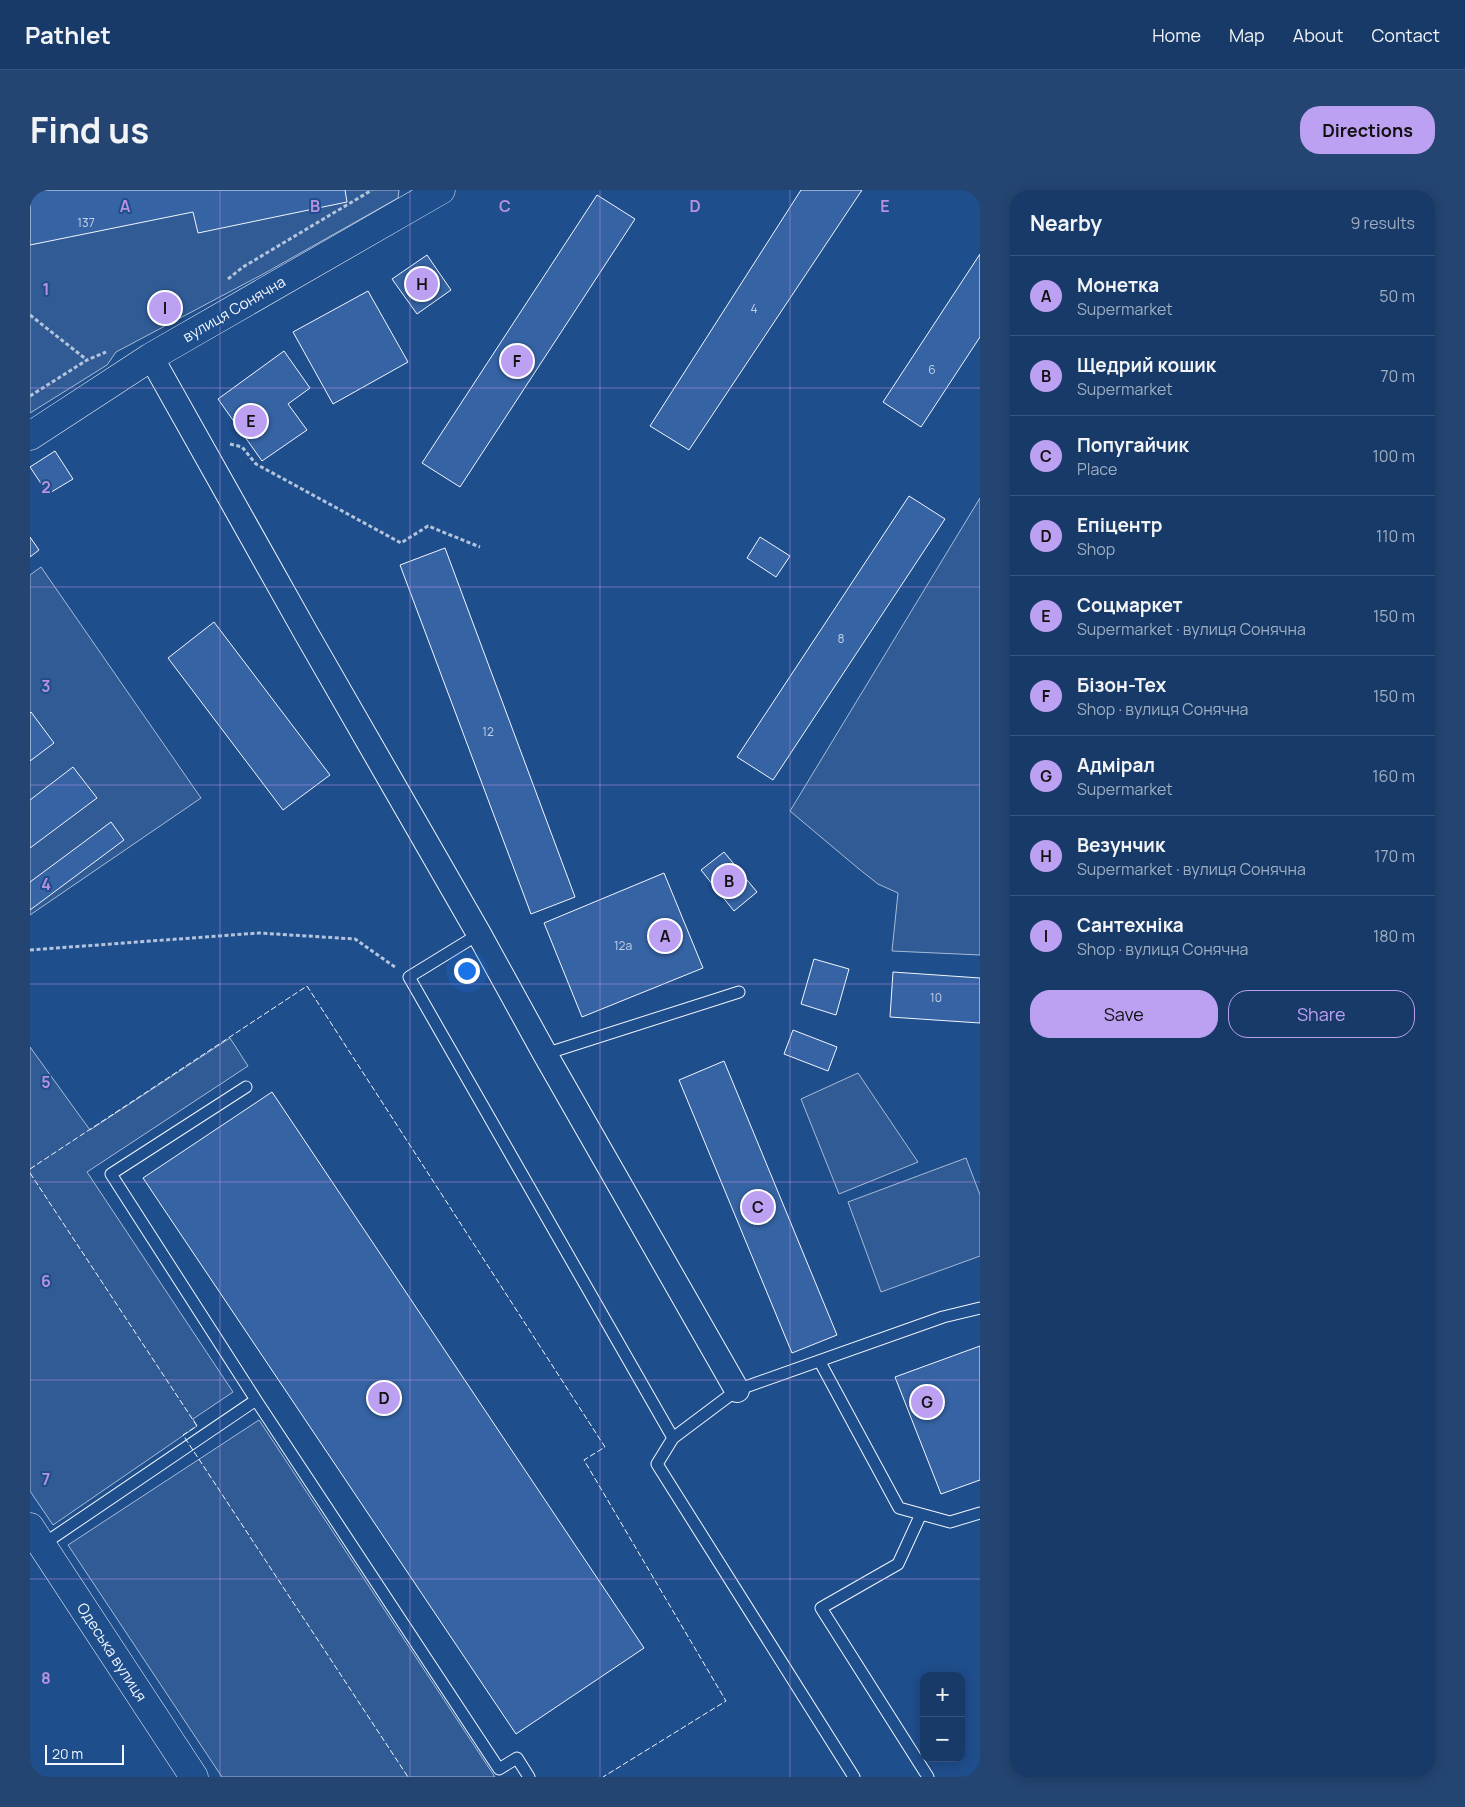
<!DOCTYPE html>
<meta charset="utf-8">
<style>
:root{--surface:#173a69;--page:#244571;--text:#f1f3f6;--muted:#9eadc0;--line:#36547d;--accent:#bca0f2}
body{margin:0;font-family:Manrope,sans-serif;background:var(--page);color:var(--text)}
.controls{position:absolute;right:15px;bottom:15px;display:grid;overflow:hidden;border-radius:10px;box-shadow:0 2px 12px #0003}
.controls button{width:45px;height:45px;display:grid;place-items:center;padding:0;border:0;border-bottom:1px solid var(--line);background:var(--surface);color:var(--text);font:25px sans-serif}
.scale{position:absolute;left:15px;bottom:12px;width:79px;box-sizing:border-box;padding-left:5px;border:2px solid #f2f6ff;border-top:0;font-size:14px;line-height:18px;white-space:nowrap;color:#f2f6ff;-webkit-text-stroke:4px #1f4e8c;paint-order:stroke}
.you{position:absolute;left:436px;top:780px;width:18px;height:18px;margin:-12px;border:4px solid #fff;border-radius:50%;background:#1a73e8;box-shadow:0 0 0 8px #1a73e833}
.badge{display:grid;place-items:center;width:32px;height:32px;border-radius:50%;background:var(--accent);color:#111;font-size:16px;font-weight:700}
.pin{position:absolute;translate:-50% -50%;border:2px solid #fff;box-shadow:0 1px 5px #0006}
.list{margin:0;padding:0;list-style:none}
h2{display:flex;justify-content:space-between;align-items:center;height:65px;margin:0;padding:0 20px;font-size:21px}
h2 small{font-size:16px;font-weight:400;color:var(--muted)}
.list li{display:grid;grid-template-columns:32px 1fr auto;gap:15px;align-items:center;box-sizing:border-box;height:80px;padding:0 20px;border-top:1px solid var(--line)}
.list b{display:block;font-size:19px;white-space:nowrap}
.list p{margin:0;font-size:16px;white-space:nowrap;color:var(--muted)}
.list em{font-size:16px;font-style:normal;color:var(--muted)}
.actions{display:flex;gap:10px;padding:15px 20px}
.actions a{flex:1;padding:11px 0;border:1px solid var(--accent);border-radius:20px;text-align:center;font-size:18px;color:var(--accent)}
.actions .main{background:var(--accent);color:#111}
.map{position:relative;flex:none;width:950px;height:1587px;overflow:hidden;border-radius:20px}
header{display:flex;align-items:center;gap:30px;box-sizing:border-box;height:70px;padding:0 25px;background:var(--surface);border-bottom:1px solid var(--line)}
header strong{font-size:24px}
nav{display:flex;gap:28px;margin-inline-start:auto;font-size:18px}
.intro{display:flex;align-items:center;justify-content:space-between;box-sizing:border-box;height:120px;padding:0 30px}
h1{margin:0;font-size:35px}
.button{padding:12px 22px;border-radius:20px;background:var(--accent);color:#111;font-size:18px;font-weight:700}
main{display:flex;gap:30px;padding:0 30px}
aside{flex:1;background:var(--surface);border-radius:20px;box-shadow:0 2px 12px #0003}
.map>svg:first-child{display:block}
.built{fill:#305b95;stroke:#a8bbd7}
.building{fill:#3563a3;stroke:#f2f6ff}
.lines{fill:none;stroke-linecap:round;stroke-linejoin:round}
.lane-casing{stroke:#f2f6ff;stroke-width:13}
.street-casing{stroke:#f2f6ff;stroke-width:26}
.secondary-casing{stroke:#f2f6ff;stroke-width:29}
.primary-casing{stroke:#f2f6ff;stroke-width:29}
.path{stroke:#b3c4dc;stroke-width:3;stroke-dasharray:4 2.5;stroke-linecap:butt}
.lane{stroke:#1f4e8c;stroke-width:11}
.street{stroke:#1f4e8c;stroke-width:24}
.secondary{stroke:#1f4e8c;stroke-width:28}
.primary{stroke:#1f4e8c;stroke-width:28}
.fence{stroke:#f2f6ff;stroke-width:1;stroke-dasharray:6 2.5;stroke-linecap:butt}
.grid{fill:none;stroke:#b691df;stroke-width:1;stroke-opacity:0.55}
.labels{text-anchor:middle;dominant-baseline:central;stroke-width:4;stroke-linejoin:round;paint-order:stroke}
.number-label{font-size:12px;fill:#c3d1e8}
.street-label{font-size:15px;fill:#f2f6ff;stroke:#1f4e8c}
.grid-label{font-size:16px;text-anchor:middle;font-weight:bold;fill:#b691df;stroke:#1f4e8c;stroke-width:4;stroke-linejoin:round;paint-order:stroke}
</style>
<header>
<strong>Pathlet</strong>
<nav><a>Home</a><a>Map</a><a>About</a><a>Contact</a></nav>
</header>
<div class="intro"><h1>Find us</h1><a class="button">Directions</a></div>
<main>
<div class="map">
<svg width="950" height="1587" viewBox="0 0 950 1587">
<rect width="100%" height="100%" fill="#1f4e8c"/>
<!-- built -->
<path class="built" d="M0,0H369L368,8L235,83L86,162L77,175L0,223Z
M950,308V765L862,761L868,703L848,694L829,679L760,621Z
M11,377L171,608L0,725V385Z
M200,848L218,876L57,982L203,1202L163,1229L167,1236L23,1335L0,1301V857L60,940Z
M828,883L888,972L809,1004L771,909Z
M936,968L950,1005V1066L851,1102L818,1012Z
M229,1230L465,1587H192L38,1355Z"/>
<!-- building -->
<path class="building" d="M0,0H315L317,12L168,43L163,22L0,55Z
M771,0H832L659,260L620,236Z
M567,5L605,29L430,297L392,273Z
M950,64V147L891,237L853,212Z
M397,65L421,100L387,124L362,89Z
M338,101L378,172L303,214L263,142Z
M139,102L150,125L132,134L121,110Z
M254,161L280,198L258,214L277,240L232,271L188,209Z
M25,261L43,289L18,304L0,277Z
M879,306L915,329L743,590L707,567Z
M0,347L9,360L0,367Z
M730,347L760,366L746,387L717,368Z
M415,358L545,707L501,724L370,375Z
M184,432L300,585L253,620L138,468Z
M1,522L24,553L0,571V523Z
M43,577L67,608L0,658V610Z
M81,632L94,650L0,720V692Z
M694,662L727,702L704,721L671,680Z
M634,683L673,778L552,827L514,733Z
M784,769L819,779L806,825L771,814Z
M863,782L950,788V833L860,827Z
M763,840L807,857L798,881L754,864Z
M694,871L807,1145L762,1163L649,890Z
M242,902L614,1458L486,1544L113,988Z
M950,1156V1290L911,1304L865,1187Z"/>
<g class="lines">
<defs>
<path id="lane" d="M449,744L379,787L643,1248L627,1274L824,1587
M515,864L709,802
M216,897L81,984L226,1210
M790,1172L869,1318L920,1332L950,1323
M643,1248L707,1200L913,1127L950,1118
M891,1324L868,1374L791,1418L898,1587
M12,1355L226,1210L469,1579L487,1568L499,1587"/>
<path id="street" d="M121,167L276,443L449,744L515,864L707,1200"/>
<path id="secondary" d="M0,246L121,167L411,0"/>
<path id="primary" d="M0,1337L164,1587"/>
</defs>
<!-- lane casing -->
<use href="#lane" class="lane-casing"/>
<!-- street casing -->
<use href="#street" class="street-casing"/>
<!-- secondary casing -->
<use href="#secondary" class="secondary-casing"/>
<!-- primary casing -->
<use href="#primary" class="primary-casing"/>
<!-- path -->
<path class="path" d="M198,89L213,77L342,0
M0,125L57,170
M0,206L57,170L76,162
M200,254L212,257L226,274L371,353L398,336L450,357
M0,760L229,743L325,749L365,777"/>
<!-- lane -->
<use href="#lane" class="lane"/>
<!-- street -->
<use href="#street" class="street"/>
<!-- secondary -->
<use href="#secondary" class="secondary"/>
<!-- primary -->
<use href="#primary" class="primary"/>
<!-- fence -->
<path class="fence" d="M0,979L277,796L575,1257L554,1270L696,1511L573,1587
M0,983L167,1236L153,1245L378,1587"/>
</g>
<!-- grid -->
<path class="grid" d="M190,0V1587M380,0V1587M570,0V1587M760,0V1587M0,198H950M0,397H950M0,595H950M0,794H950M0,992H950M0,1190H950M0,1389H950"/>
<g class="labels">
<!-- number labels -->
<g class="number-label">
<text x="56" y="32">137</text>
<text x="724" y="118">4</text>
<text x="902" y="179">6</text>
<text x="811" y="448">8</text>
<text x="458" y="541">12</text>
<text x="593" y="755">12а</text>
<text x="906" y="807">10</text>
</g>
<!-- street labels -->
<g class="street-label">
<text transform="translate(204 119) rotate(-30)">вулиця Сонячна</text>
<text transform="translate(82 1462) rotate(57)">Одеська вулиця</text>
</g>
</g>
<g class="grid-label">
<text x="95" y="22">A</text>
<text x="285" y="22">B</text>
<text x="475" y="22">C</text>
<text x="665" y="22">D</text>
<text x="855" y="22">E</text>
<text x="16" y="105">1</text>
<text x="16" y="303">2</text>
<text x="16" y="502">3</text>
<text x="16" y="700">4</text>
<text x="16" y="898">5</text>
<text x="16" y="1097">6</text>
<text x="16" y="1295">7</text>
<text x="16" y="1494">8</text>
</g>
</svg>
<div class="controls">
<button>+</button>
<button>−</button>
</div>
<div class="scale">20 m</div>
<div class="you"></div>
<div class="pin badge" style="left:635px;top:746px">A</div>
<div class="pin badge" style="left:699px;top:691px">B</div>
<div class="pin badge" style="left:728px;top:1017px">C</div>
<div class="pin badge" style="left:354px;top:1208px">D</div>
<div class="pin badge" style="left:221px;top:231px">E</div>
<div class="pin badge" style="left:487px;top:171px">F</div>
<div class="pin badge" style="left:897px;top:1212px">G</div>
<div class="pin badge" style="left:392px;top:94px">H</div>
<div class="pin badge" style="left:135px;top:118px">I</div>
</div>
<aside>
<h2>Nearby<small>9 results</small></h2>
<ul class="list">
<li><span class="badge">A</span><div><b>Монетка</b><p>Supermarket</p></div><em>50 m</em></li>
<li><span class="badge">B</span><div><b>Щедрий кошик</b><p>Supermarket</p></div><em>70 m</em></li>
<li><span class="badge">C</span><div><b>Попугайчик</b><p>Place</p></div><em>100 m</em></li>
<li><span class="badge">D</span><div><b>Епіцентр</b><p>Shop</p></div><em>110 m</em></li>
<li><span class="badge">E</span><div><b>Соцмаркет</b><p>Supermarket · вулиця Сонячна</p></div><em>150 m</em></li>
<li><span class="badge">F</span><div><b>Бізон-Тех</b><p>Shop · вулиця Сонячна</p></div><em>150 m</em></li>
<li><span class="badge">G</span><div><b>Адмірал</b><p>Supermarket</p></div><em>160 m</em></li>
<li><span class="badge">H</span><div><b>Везунчик</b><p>Supermarket · вулиця Сонячна</p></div><em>170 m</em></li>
<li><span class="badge">I</span><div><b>Сантехніка</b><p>Shop · вулиця Сонячна</p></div><em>180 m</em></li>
</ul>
<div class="actions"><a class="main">Save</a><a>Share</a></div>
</aside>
</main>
